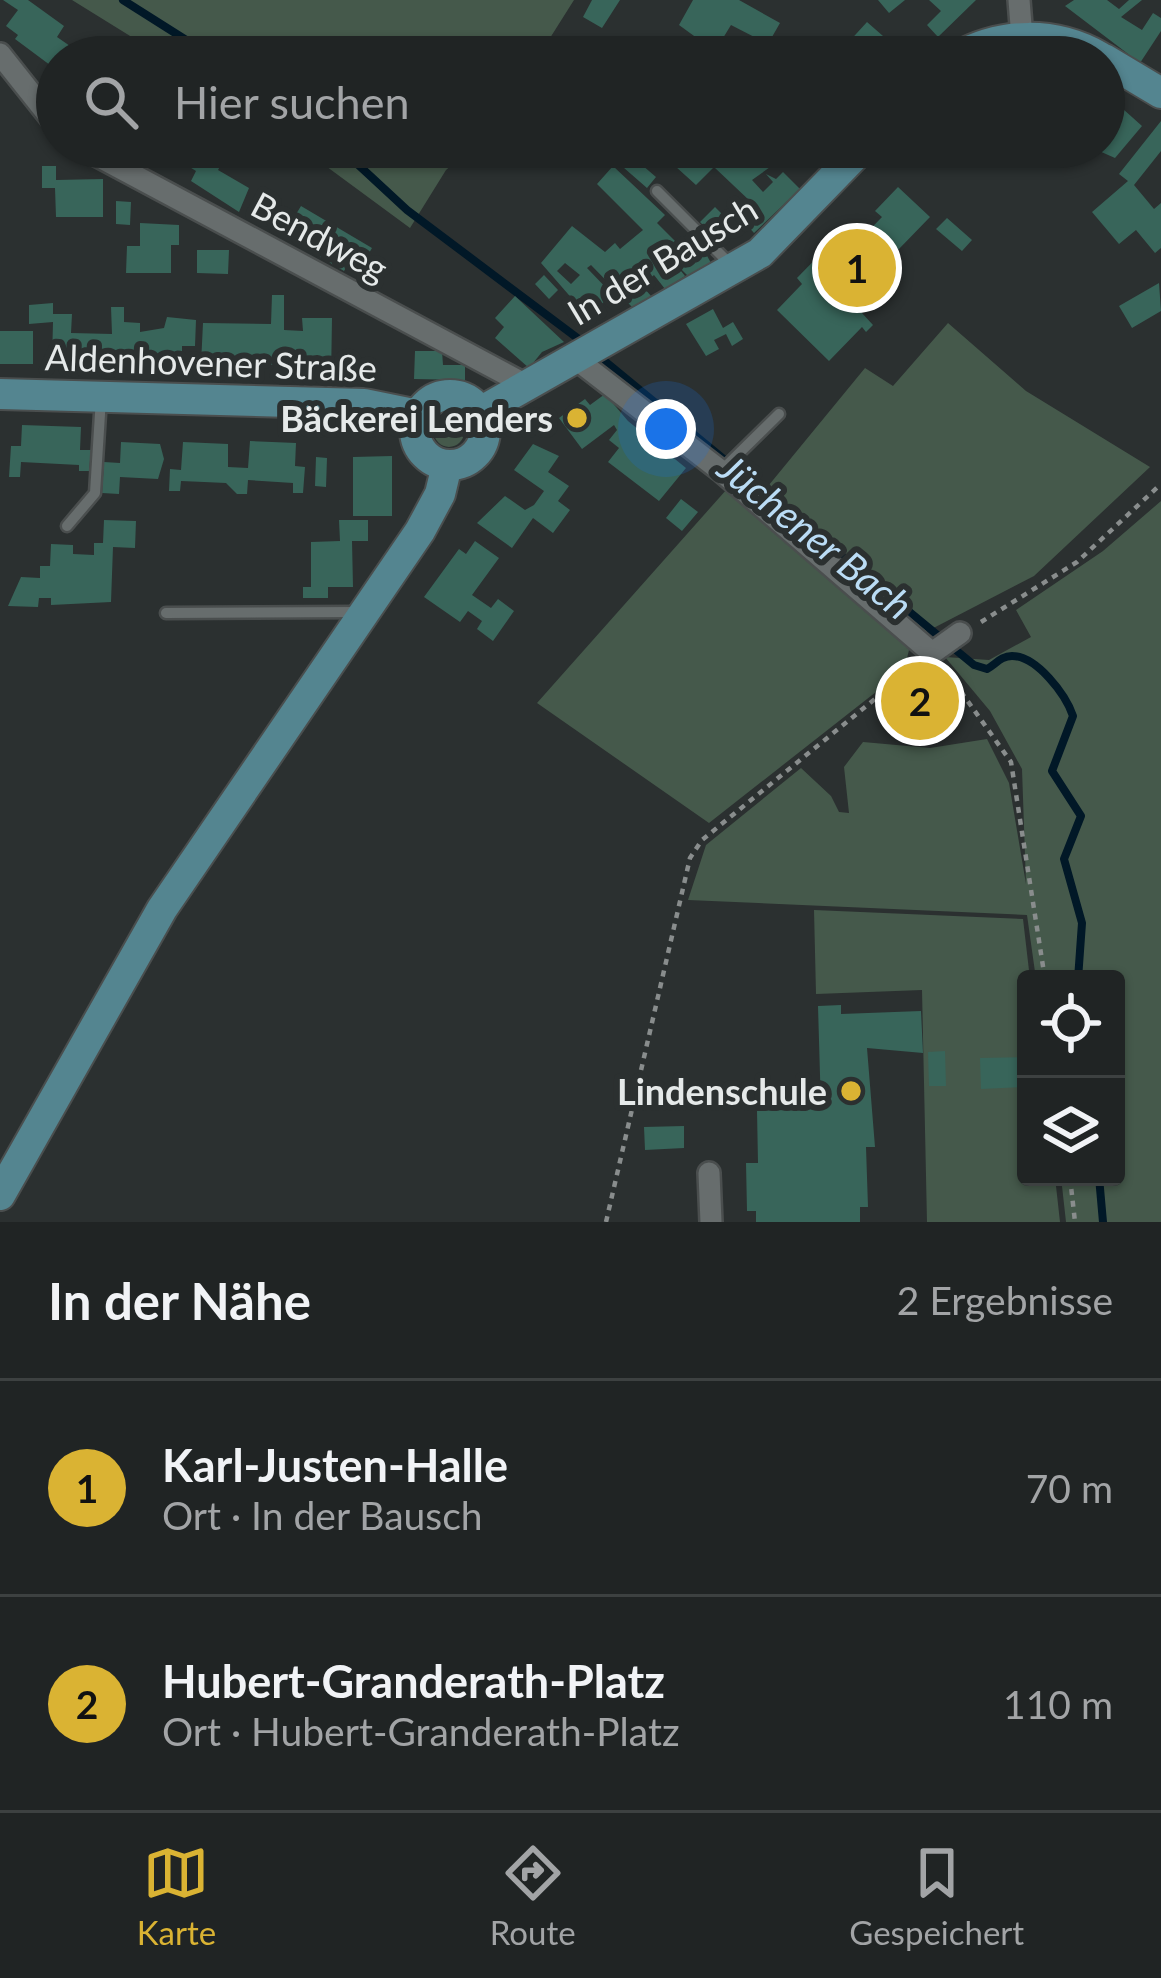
<!DOCTYPE html>
<html lang="de">
<meta charset="utf-8">
<style>
:root{--surface:#202424;--page:#2d3031;--text:#f1f3f6;--muted:#a2a4a6;--line:#3d4141;--accent:#dab333}
body{margin:0;font-family:Lato,sans-serif;background:var(--page);color:var(--text)}
.controls{position:absolute;right:36px;bottom:36px;display:grid;overflow:hidden;border-radius:12px;box-shadow:0 3px 9px #0004}
.controls button{width:108px;height:108px;display:grid;place-items:center;padding:0;border:0;border-bottom:3px solid var(--line);background:var(--surface);color:var(--text);font:60px sans-serif}
.you{position:absolute;left:666px;top:429px;width:42px;height:42px;margin:-30px;border:9px solid #fff;border-radius:50%;background:#1a73e8;box-shadow:0 0 0 18px #1a73e833}
.badge{display:grid;place-items:center;width:78px;height:78px;border-radius:50%;background:var(--accent);color:#111;font-size:39px;font-weight:700}
.pin{position:absolute;translate:-50% -50%;border:6px solid #fff;box-shadow:0 3px 12px #0006}
.list{margin:0;padding:0;list-style:none}
h2{display:flex;justify-content:space-between;align-items:center;height:156px;margin:0;padding:0 48px;font-size:51px}
h2 small{font-size:39px;font-weight:400;color:var(--muted)}
.list li{display:grid;grid-template-columns:78px 1fr auto;gap:36px;align-items:center;box-sizing:border-box;height:216px;padding:0 48px;border-top:3px solid var(--line)}
.list b{display:block;font-size:45px;white-space:nowrap}
.list p{margin:0;font-size:39px;white-space:nowrap;color:var(--muted)}
.list em{font-size:39px;font-style:normal;color:var(--muted)}
.icon{flex:none;width:66px;height:66px;fill:none;stroke:currentColor;stroke-width:2;stroke-linecap:round;stroke-linejoin:round}
.map{position:relative;flex:none;width:1161px;height:1222px;overflow:hidden}
.search{position:absolute;background:var(--surface);box-shadow:0 3px 9px #0004;left:36px;right:36px;top:36px;height:132px;display:flex;align-items:center;gap:30px;box-sizing:border-box;padding:0 42px;border-radius:66px;color:var(--muted);font-size:45px}
.sheet{height:588px;background:var(--surface)}
nav{display:flex;justify-content:space-around;align-items:center;box-sizing:border-box;height:168px;border-top:3px solid var(--line);background:var(--surface);font-size:33px;color:var(--muted)}
nav a{display:grid;justify-items:center;gap:6px}
nav .on{color:var(--accent)}
.map>svg:first-child{display:block}
.green{fill:#45594b}
.lines{fill:none;stroke-linecap:round;stroke-linejoin:round}
.stream{stroke:#011827;stroke-width:8}
.building{fill:#38655a;fill-rule:evenodd}
.lane-casing{stroke:#4a4e4e;stroke-width:15}
.street-casing{stroke:#4a4e4e;stroke-width:26}
.secondary-casing{stroke:#4a4e4e;stroke-width:34}
.path{stroke:#898d8d;stroke-width:4.5;stroke-dasharray:6 6;stroke-linecap:butt}
.lane{stroke:#676d6d;stroke-width:10}
.street{stroke:#676d6d;stroke-width:21}
.secondary{stroke:#548590;stroke-width:30}
.poi-dot{fill:#dab333;stroke:#2b3030;stroke-width:4.5}
.labels{text-anchor:middle;dominant-baseline:central;stroke-width:12;stroke-linejoin:round;paint-order:stroke}
.street-label{font-size:36px;fill:#e5e9e9;stroke:#2b3030}
.poi-label{font-size:36px;font-weight:bold;fill:#e5e9e9;stroke:#2b3030;text-anchor:end}
.water-label{font-size:39px;font-style:italic;fill:#badcf5;stroke:#2b3030}
</style>
<div class="map">
<svg width="1161" height="1222" viewBox="0 0 1161 1222">
<rect width="100%" height="100%" fill="#2b3030"/>
<!-- green -->
<path class="green" d="M72,0H574L538,57H164Z
M300,147H473L446,170L410,228Z
M948,323L1026,391L1150,467L1034,576L920,635L760,496L865,368L893,386Z
M434 432a15 15 0 1 1 30 0a15 15 0 1 1-30 0Z
M727,489L904,637L909,650L904,670L709,823L537,703Z
M1161,501V1222H1066L1061,1177H1116V979H1036L1027,915L688,900L706,845L801,768L831,796L839,812L849,813L844,767L863,742L930,748L987,739L1009,783L1026,884L1022,769L990,711L945,657L989,660L1031,637L1016,610L1103,551Z
M814,910L1023,919L1030,979H1026V1177H1055L1060,1222H927L922,990L816,994Z"/>
<g class="lines">
<!-- stream -->
<path class="stream" d="M123,0L213,57
M339,147L407,210L584,343
M595,353L974,665L987,669C996,664 1001,656 1012,656C1037,656 1066,695 1073,716L1052,771L1081,816L1064,859L1082,923L1078,979
M1099,1177L1103,1222"/>
</g>
<!-- building -->
<path class="building" d="M3,0H28L64,26L57,37L70,46L57,57L54,68L15,39L18,35L6,26L18,10Z
M592,0H620L602,28L583,17Z
M693,0H739L780,23L768,44L731,25L720,43L729,49L716,52L679,25Z
M878,0H905L889,13Z
M929,0H976L938,37L927,25L941,11Z
M1074,0H1107L1119,9L1129,0H1142L1121,17L1142,30L1153,13L1161,18V31L1140,63L1065,6Z
M867,22L899,50L892,57H835Z
M798,36L816,47L806,57H779Z
M1104,92L1142,126L1115,158L1090,147H1104Z
M1161,121V151L1134,185L1154,209L1161,203V248L1155,253L1136,230L1119,244L1092,212L1128,181L1119,174Z
M185,147H199L201,155L205,147L229,151L218,170L249,188L239,212L191,181L196,171L177,159Z
M566,147H592L581,160Z
M600,147H621L656,177L647,188Z
M694,147H771L780,160L752,180L763,192L773,182L766,174L776,179L783,172L800,189L754,233L738,215L751,202L714,167L696,185L675,166Z
M42,166H56V180L103,179V217H56L55,188H42Z
M613,166L665,215L657,223L678,244L695,234L711,263L688,276L673,261L685,276L665,289L654,275L648,280L634,265L633,275L651,296L632,307L591,265L587,268L612,294L588,317L541,263L572,226L605,252L615,243L620,249L643,230L597,184ZM565,263L580,275L571,284L557,271Z
M898,187L930,217L866,283L878,295L861,312L873,325L866,332L862,327L829,361L777,310L802,284L797,278L835,239L848,252L882,217L875,211Z
M116,201L131,202L130,225L116,224Z
M301,206L372,248L359,270L348,264L344,271L295,242L299,235L287,229Z
M715,207L730,222L715,237L700,222Z
M947,218L972,240L962,251L936,229Z
M140,223L179,225V245H171V273H126L127,246H140Z
M197,250H229L228,274L197,273Z
M544,275L558,290L549,299L535,284Z
M1159,283L1161,311L1132,328L1119,306Z
M272,295H284V330L303,331L302,318H332L331,379H304V358L283,357V365L201,364L203,323L271,324Z
M515,296L564,342L542,352L529,368L495,338L504,327L495,318Z
M53,303V314H72L71,333L112,334L111,307H124V322L140,323V332L164,328L167,317L196,320L195,346H182V362L52,361L53,322L29,324V305Z
M713,309L723,328L733,322L743,339L732,346L726,334L714,340L719,349L706,356L686,324Z
M0,331H33V364H0Z
M415,351H442L443,365H465V380L414,379Z
M605,394L628,421L686,468L659,501L608,462L619,448L609,440L617,430L614,425L582,449L559,418L585,399L590,405Z
M22,425L81,427L80,450H91L89,471H79V465L21,462L20,477H9L11,446H21Z
M250,441L296,443L295,466L305,467L303,493H293V483L248,480L247,494H237L226,483L204,482L181,481L180,491H169L170,469L181,470L183,442L228,444V467L248,468Z
M121,442L160,444L164,459L158,479L120,477L119,494L102,493L104,462L120,463Z
M533,444L559,456L548,472L569,486L558,501L570,510L553,533L533,518L512,548L477,523L505,496L525,510L534,505L544,491L514,470Z
M392,456V516H353V457Z
M316,457L327,458L326,487L315,486Z
M681,499L698,512L682,531L666,518Z
M104,520L136,521L135,548L113,547L111,602L51,605V598H39L38,607L8,606L21,577L40,578V566H50L51,544L73,545V554L94,555V543H103Z
M339,520H368V541H352L353,587H328V598H303V587H311V542L340,541Z
M475,541L499,558L472,595L491,608L498,599L514,611L493,641L477,629L482,621L468,611L460,622L424,597L459,549L466,554Z
M841,1005V1014L921,1011L923,1053L867,1048L875,1147H866L868,1207H860V1222H756V1211H747L746,1163H758L757,1111L821,1109L818,1006Z
M945,1051L946,1086H929L928,1052Z
M1024,1057L1025,1087L981,1089L980,1058Z
M684,1126V1148L645,1150L644,1127Z"/>
<g class="lines">
<defs>
<path id="lane" d="M657,191L732,266
M721,471L779,414
M67,526L95,493L101,398
M166,613L359,612"/>
<path id="street" d="M1019,0L1022,38
M0,54L57,126
M81,147L528,386
M576,359L721,471L932,653L960,633
M709,1173L711,1222"/>
<path id="secondary" d="M957,57C1002,32 1055,31 1100,57
M1104,59L1161,93
M0,394L364,404L418,415
M415 430a35 35 0 1 1 70 0a35 35 0 1 1-70 0Z
M480,412L760,253L863,147
M0,1195L162,909L420,531L440,494L447,465"/>
</defs>
<!-- lane casing -->
<use href="#lane" class="lane-casing"/>
<!-- street casing -->
<use href="#street" class="street-casing"/>
<!-- secondary casing -->
<use href="#secondary" class="secondary-casing"/>
<!-- path -->
<path class="path" d="M981,622L1077,562L1161,484
M947,672L1011,762L1045,979
M1070,1177L1075,1222
M606,1222L690,858L702,840L913,668"/>
<!-- lane -->
<use href="#lane" class="lane"/>
<!-- street -->
<use href="#street" class="street"/>
<!-- secondary -->
<use href="#secondary" class="secondary"/>
</g>
<!-- markers -->
<g class="poi-dot">
<circle cx="577" cy="418" r="12"/>
<circle cx="851" cy="1091" r="12"/>
</g>
<g class="labels">
<!-- street labels -->
<g class="street-label">
<text transform="translate(320 236) rotate(28)">Bendweg</text>
<text transform="translate(662 260) rotate(-31)">In der Bausch</text>
<text transform="translate(211 362) rotate(2)">Aldenhovener Straße</text>
</g>
<!-- poi labels -->
<g class="poi-label">
<text x="553" y="418">Bäckerei Lenders</text>
<text x="827" y="1091">Lindenschule</text>
</g>
<!-- water labels -->
<g class="water-label">
<text transform="translate(816 536) rotate(39)">Jüchener Bach</text>
</g>
</g>
</svg>
<div class="controls">
<button><svg class="icon" aria-label="locate" viewBox="0 0 24 24"><circle cx="12" cy="12" r="6"/><path d="M12 2v4M12 18v4M2 12h4M18 12h4"/></svg></button>
<button><svg class="icon" aria-label="layers" viewBox="0 0 24 24"><path d="M12 4l9 5-9 5-9-5zM3 14l9 5 9-5"/></svg></button>
</div>
<div class="you"></div>
<div class="pin badge" style="left:857px;top:268px">1</div>
<div class="pin badge" style="left:920px;top:701px">2</div>
<div class="search"><svg class="icon" aria-label="search" viewBox="0 0 24 24"><circle cx="10" cy="10" r="6"/><path d="M15 15l6 6"/></svg>Hier suchen</div>
</div>
<section class="sheet">
<h2>In der Nähe<small>2 Ergebnisse</small></h2>
<ul class="list">
<li><span class="badge">1</span><div><b>Karl-Justen-Halle</b><p>Ort · In der Bausch</p></div><em>70 m</em></li>
<li><span class="badge">2</span><div><b>Hubert-Granderath-Platz</b><p>Ort · Hubert-Granderath-Platz</p></div><em>110 m</em></li>
</ul>
</section>
<nav>
<a class="on"><svg class="icon" aria-label="map" viewBox="0 0 24 24"><path d="M3 6l6-2 6 2 6-2v14l-6 2-6-2-6 2zM9 4v14M15 6v14"/></svg>Karte</a>
<a><svg class="icon" aria-label="directions" viewBox="0 0 24 24"><path d="M12 3l9 9-9 9-9-9zM9 14v-3h6M13 9l2 2-2 2"/></svg>Route</a>
<a><svg class="icon" aria-label="saved" viewBox="0 0 24 24"><path d="M7 4h10v16l-5-4-5 4z"/></svg>Gespeichert</a>
</nav>
